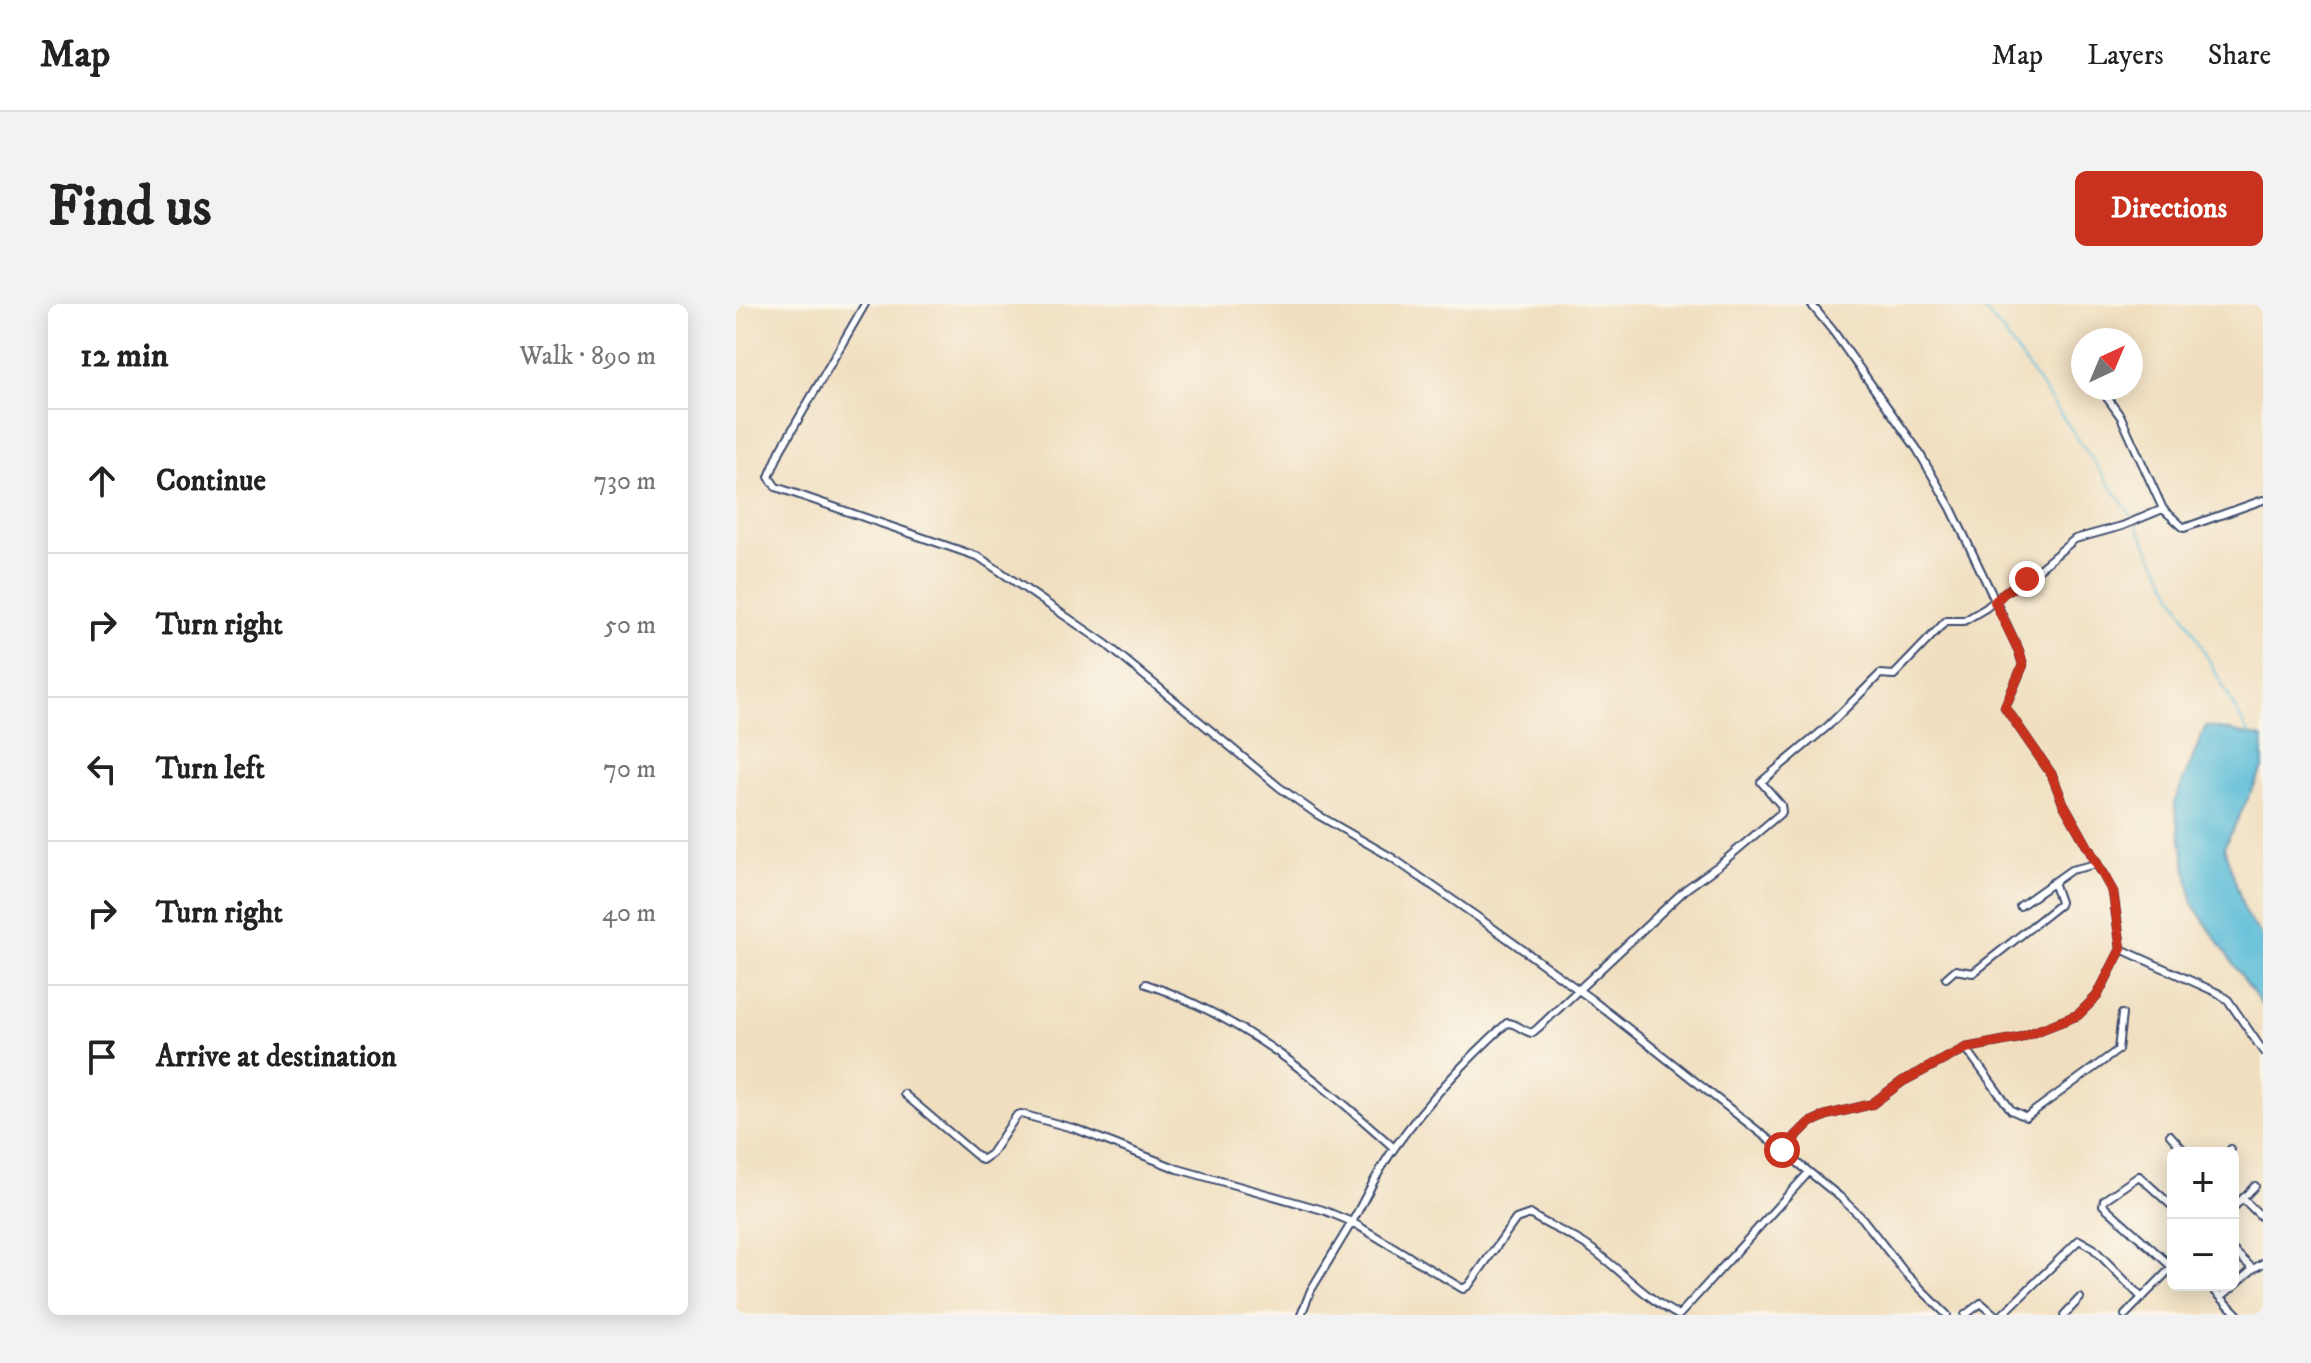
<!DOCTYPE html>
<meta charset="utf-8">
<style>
:root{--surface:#fff;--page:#f2f2f2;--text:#222;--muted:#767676;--line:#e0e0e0;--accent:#c8321e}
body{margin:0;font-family:"IM FELL DW Pica",serif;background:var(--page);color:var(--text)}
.controls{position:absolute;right:24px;bottom:24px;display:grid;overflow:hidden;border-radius:12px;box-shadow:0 4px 20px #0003}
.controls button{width:72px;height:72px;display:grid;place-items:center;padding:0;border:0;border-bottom:2px solid var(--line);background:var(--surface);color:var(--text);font:40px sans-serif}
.compass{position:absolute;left:1335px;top:24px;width:72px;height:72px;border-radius:50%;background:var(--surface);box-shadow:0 4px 20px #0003;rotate:44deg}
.stop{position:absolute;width:24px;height:24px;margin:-18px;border:6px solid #c8321e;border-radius:50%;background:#fff}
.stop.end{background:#c8321e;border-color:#fff;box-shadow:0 2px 8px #0008}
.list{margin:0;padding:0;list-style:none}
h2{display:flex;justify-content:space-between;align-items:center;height:104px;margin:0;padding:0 32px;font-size:34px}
h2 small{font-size:26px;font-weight:400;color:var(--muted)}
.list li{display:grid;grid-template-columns:52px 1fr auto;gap:24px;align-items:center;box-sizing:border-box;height:144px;padding:0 32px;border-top:2px solid var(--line)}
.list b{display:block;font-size:30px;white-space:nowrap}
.list em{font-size:26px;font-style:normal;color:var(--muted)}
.icon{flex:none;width:44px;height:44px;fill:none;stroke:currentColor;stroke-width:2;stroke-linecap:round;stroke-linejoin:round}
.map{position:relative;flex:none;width:1527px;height:1011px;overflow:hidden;border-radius:12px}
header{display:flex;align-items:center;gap:48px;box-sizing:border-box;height:112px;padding:0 40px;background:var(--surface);border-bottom:2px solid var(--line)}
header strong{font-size:38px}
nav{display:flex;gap:44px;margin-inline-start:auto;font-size:28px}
.intro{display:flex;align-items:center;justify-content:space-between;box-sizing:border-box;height:192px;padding:0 48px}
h1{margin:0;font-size:56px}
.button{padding:20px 36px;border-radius:12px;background:var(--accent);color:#fff;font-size:28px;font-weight:700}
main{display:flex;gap:48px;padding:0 48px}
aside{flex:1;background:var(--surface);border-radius:12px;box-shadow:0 4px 20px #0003}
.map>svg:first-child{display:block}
.water{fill:#59bbd7;stroke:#3a759a;stroke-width:2}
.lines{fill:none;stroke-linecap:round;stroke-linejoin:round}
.stream{stroke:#59bbd7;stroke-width:2}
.minor-casing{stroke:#3b496c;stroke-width:10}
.minor{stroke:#fff;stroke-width:6}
.route{stroke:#c8321e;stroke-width:10}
</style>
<header>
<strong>Map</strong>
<nav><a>Map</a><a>Layers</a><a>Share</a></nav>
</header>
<div class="intro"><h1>Find us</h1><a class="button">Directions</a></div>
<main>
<aside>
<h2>12 min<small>Walk · 890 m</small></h2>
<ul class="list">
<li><svg class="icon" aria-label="ahead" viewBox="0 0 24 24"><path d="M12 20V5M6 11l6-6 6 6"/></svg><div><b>Continue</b></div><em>730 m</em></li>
<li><svg class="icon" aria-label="right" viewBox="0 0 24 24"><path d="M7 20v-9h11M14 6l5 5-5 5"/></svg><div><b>Turn right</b></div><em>50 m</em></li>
<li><svg class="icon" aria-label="left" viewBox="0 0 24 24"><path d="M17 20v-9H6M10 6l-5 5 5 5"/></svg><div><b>Turn left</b></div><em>70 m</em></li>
<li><svg class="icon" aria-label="right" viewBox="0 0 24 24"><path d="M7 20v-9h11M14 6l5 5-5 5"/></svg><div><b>Turn right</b></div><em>40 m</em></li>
<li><svg class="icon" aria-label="arrive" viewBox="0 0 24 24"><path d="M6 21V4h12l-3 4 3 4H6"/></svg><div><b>Arrive at destination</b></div></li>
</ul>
</aside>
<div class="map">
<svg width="1527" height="1011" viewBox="0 0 1527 1011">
<rect width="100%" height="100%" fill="#fbf7ec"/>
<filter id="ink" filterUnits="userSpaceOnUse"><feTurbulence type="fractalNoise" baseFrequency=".0125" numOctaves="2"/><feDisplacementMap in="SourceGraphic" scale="16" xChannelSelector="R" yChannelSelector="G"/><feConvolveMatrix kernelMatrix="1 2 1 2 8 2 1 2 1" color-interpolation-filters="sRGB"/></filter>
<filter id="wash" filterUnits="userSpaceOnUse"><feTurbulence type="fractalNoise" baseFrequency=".006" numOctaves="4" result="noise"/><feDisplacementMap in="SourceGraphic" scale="32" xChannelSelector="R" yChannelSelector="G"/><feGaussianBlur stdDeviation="1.8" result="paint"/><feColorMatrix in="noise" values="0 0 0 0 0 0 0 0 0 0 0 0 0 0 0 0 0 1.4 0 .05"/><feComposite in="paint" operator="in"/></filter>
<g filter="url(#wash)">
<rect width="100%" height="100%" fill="#f0debe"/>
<!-- water -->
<path class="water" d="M1470,422L1527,434V464L1488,543L1510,611L1527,633V703L1457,601L1438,499Z"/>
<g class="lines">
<!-- stream -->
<path class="stream" d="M1243,0L1268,29L1393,208L1514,432"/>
</g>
</g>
<g filter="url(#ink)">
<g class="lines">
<defs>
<path id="minor" d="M129,0L44,147L33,173L40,183L243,253L370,340L543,483L582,511L655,553L743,614L855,695L1046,846L1104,893L1126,914L1170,970L1211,1011
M1075,0L1097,27L1181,145L1215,204L1283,347L1287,361L1269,403L1316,471L1327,499L1377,588L1385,645L1482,689L1492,696L1527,747
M1364,84L1385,113L1427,205
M1284,602L1335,566L1361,560
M1210,674L1219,666L1237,669L1323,601L1324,598L1317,578
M410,680C506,712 584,777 658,844
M1230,744L1275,806L1290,813L1382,746L1386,710
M168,790L246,856L255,850L281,811L285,810L340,825L442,865L587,906L616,918C630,893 642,866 659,843C691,798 730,756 771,719C781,719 786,727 796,729L802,724L950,585L982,562L1046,508L1045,501L1025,478L1092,422L1144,370L1158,371L1210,317H1228L1250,304L1269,288L1291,275L1339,235L1386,222L1427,205L1448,224L1527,196
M1434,831L1450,849
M1046,846L1073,819L1091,811L1136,800L1167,777L1230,744L1283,734L1342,711L1361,692L1385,645
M1491,849L1495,845
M1507,895L1527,914
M1436,902L1403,872L1368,896L1367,901L1436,963
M1497,904L1519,882
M1497,946L1517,965
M1473,981L1502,1011
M1485,993L1517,965L1527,959
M565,1011L575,986L616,918L727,985L733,981L780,915L794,910C813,923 835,930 853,943C884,965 909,994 942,1011
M943,1011L1073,868
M1229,1011L1245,999L1259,1011
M1266,1011L1343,936L1357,944L1406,994
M1328,1011L1344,994
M1389,1011L1437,962"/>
</defs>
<!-- minor casing -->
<use href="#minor" class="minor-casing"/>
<!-- minor -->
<use href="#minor" class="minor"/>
</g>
</g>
<g class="lines" filter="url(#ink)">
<!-- route -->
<path class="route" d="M1046,846L1073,819L1091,811L1136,800L1167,777L1230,744L1283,734L1342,711L1361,692L1385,645L1377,588L1327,499L1316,471L1269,403L1287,361L1283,347L1259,298L1269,288L1291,275"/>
</g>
</svg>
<div class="controls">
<button>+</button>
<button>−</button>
</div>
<svg class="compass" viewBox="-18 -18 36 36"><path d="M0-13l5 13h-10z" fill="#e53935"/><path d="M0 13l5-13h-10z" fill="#767676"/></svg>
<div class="stop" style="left:1046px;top:846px"></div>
<div class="stop end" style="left:1291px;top:275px"></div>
</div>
</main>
